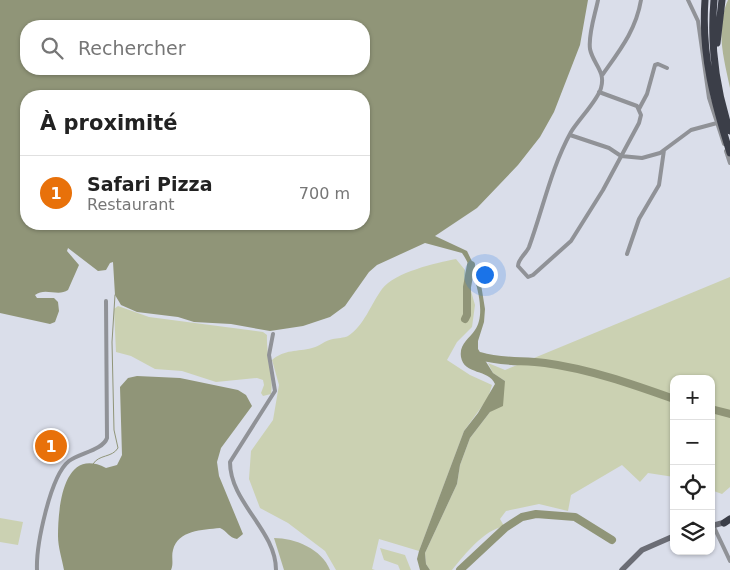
<!DOCTYPE html>
<html lang="fr">
<meta charset="utf-8">
<style>
:root{--surface:#fff;--page:#f2f2f2;--text:#222;--muted:#767676;--line:#e0e0e0;--accent:#6c7621}
body{margin:0;font-family:"DejaVu Sans",sans-serif;background:var(--page);color:var(--text)}
.controls{position:absolute;right:15px;bottom:15px;display:grid;overflow:hidden;border-radius:10px;box-shadow:0 1px 4px #0004}
.controls button{width:45px;height:45px;display:grid;place-items:center;padding:0;border:0;border-bottom:1px solid var(--line);background:var(--surface);color:var(--text);font:25px sans-serif}
.you{position:absolute;left:484px;top:274px;width:18px;height:18px;margin:-12px;border:4px solid #fff;border-radius:50%;background:#1a73e8;box-shadow:0 0 0 8px #1a73e833}
.badge{display:grid;place-items:center;width:32px;height:32px;border-radius:50%;background:var(--accent);color:#fff;font-size:16px;font-weight:700}
.pin{position:absolute;translate:-50% -50%;border:2px solid #fff;box-shadow:0 1px 5px #0006}
.list{margin:0;padding:0;list-style:none}
h2{display:flex;justify-content:space-between;align-items:center;height:65px;margin:0;padding:0 20px;font-size:21px}
h2 small{font-size:16px;font-weight:400;color:var(--muted)}
.list li{display:grid;grid-template-columns:32px 1fr auto;gap:15px;align-items:center;box-sizing:border-box;height:75px;padding:0 20px;border-top:1px solid var(--line)}
.list b{display:block;font-size:19px;white-space:nowrap}
.list p{margin:0;font-size:16px;white-space:nowrap;color:var(--muted)}
.list em{font-size:16px;font-style:normal;color:var(--muted)}
.icon{flex:none;width:28px;height:28px;fill:none;stroke:currentColor;stroke-width:2;stroke-linecap:round;stroke-linejoin:round}
.map{position:relative;flex:none;width:730px;height:570px;overflow:hidden}
.search{position:absolute;background:var(--surface);box-shadow:0 1px 4px #0004;left:20px;top:20px;width:350px;height:55px;display:flex;align-items:center;gap:12px;box-sizing:border-box;padding:0 18px;border-radius:20px;color:var(--muted);font-size:19px}
.panel{position:absolute;background:var(--surface);box-shadow:0 1px 4px #0004;left:20px;top:90px;width:350px;height:140px;border-radius:20px}
.map>svg:first-child{display:block}
.green{fill:#cbd1b2}
.forest{fill:#aeb496}
.water{fill:#909578;fill-rule:evenodd}
.lines{fill:none;stroke-linecap:round;stroke-linejoin:round}
.stream{stroke:#909578;stroke-width:1}
.river{stroke:#909578;stroke-width:8}
.street{stroke:#909297;stroke-width:4}
.secondary{stroke:#6b6d75;stroke-width:5.5}
.highway{stroke:#3b3e48;stroke-width:7}
</style>
<div class="map">
<svg width="730" height="570" viewBox="0 0 730 570">
<rect width="100%" height="100%" fill="#dadeea"/>
<!-- green -->
<path class="green" d="M456,259L465,270L475,305L472,327L457,342L447,360L470,375L492,385L488,398L464,431L419,551L379,539L372,569L375,570H336L325,551L288,523L260,508L249,479L251,451L273,420L279,385L272,360C285,349 297,352 312,348C319,347 325,340 333,339C337,338 344,338 348,336C364,326 371,304 382,289C395,272 436,263 456,259Z
M730,277V487L722,494L711,490V379H674V477L648,473L640,482L622,465L571,495L568,511L539,504L506,511L500,519L504,526C483,531 466,553 452,570H430L426,564L425,553L457,484L460,465L470,438L490,412L505,381L493,373L488,363L505,370Z
M118,306L149,317L263,332L267,335C266,356 274,375 271,394L263,396L261,393L264,385L263,380L257,378L216,382L182,371L155,369L131,356L116,352L114,309Z
M0,518L23,522L18,545L0,542Z
M380,548L405,555L411,570H400L398,565L384,560Z"/>
<!-- forest -->
<path class="forest" d="M728,0H730V88C724,59 715,29 728,0Z
M274,538C295,538 322,549 330,570H284Z"/>
<!-- water -->
<path class="water" d="M0,0H588L580,45L554,112L540,137L518,165L477,208L435,236L467,251L480,278L485,309L484,322L478,341V349L493,373L505,381L503,406L490,412L470,438L460,465L457,484L425,553L426,564L430,570H420L417,559L419,551L464,431L478,413L495,384C489,369 464,375 461,357C459,344 469,339 475,330C488,312 474,270 462,253L425,243L377,265L369,272L345,306L330,317L303,326L270,331L231,324L194,322L178,317L137,312L121,305L115,295L113,262L110,263L106,270L98,271L68,248L67,251L79,265L68,290C58,297 45,287 35,295L37,298H54L58,302L59,311L55,322L50,324L0,313ZM364,26V69H26V26ZM364,96V224H26V96Z
M137,376L180,378L238,390L246,395L252,406L221,448L217,462L219,476L243,534L237,539C229,538 227,531 220,528C202,530 178,530 173,550C171,557 174,563 171,570H64C62,559 58,547 58,536C58,508 63,446 106,468L117,465L122,455L120,387L128,378Z"/>
<g class="lines">
<!-- stream -->
<path class="stream" d="M93,464C99,454 112,458 118,448L114,430L112,342L115,295"/>
<!-- river -->
<path class="river" d="M465,319L467,315V287L471,265
M480,356C502,363 523,360 545,363C589,369 632,384 674,399
M711,409L730,414
M460,570L505,528L522,517L536,514L575,517L612,540"/>
<!-- street -->
<path class="street" d="M598,0C595,15 588,34 590,49C593,64 606,71 601,88C598,100 579,119 571,132C551,168 543,209 529,247C526,254 518,259 518,266L528,277L533,275L571,241L603,190L639,123L641,115L637,106L599,92
M688,0L698,21L709,98L724,144
M603,74C620,50 636,30 641,0
M639,109L647,94L655,65L658,64L667,68
M570,135L609,148L621,156L642,158L660,153L691,130L717,123
M726,151L730,163
M627,254L639,219L659,185L664,150
M273,334L269,355L275,391L230,462C230,503 276,530 276,570
M713,525L730,561
M37,570C36,546 50,476 69,461C80,453 103,450 107,438L106,301"/>
<!-- secondary -->
<path class="secondary" d="M711,526L726,522
M622,570L642,550L674,536"/>
<!-- highway -->
<path class="highway" d="M705,0C701,54 714,102 730,153
M714,0C710,44 716,89 730,131
M717,43L722,0
M724,523L730,519"/>
</g>
</svg>
<div class="controls">
<button>+</button>
<button>−</button>
<button><svg class="icon" aria-label="locate" viewBox="0 0 24 24"><circle cx="12" cy="12" r="6"/><path d="M12 2v4M12 18v4M2 12h4M18 12h4"/></svg></button>
<button><svg class="icon" aria-label="layers" viewBox="0 0 24 24"><path d="M12 4l9 5-9 5-9-5zM3 14l9 5 9-5"/></svg></button>
</div>
<div class="you"></div>
<div class="pin badge" style="left:51px;top:446px;background:#e8710a">1</div>
<div class="search"><svg class="icon" aria-label="search" viewBox="0 0 24 24"><circle cx="10" cy="10" r="6"/><path d="M15 15l6 6"/></svg>Rechercher</div>
<section class="panel">
<h2>À proximité<small></small></h2>
<ul class="list">
<li><span class="badge" style="background:#e8710a">1</span><div><b>Safari Pizza</b><p>Restaurant</p></div><em>700 m</em></li>
</ul>
</section>
</div>
